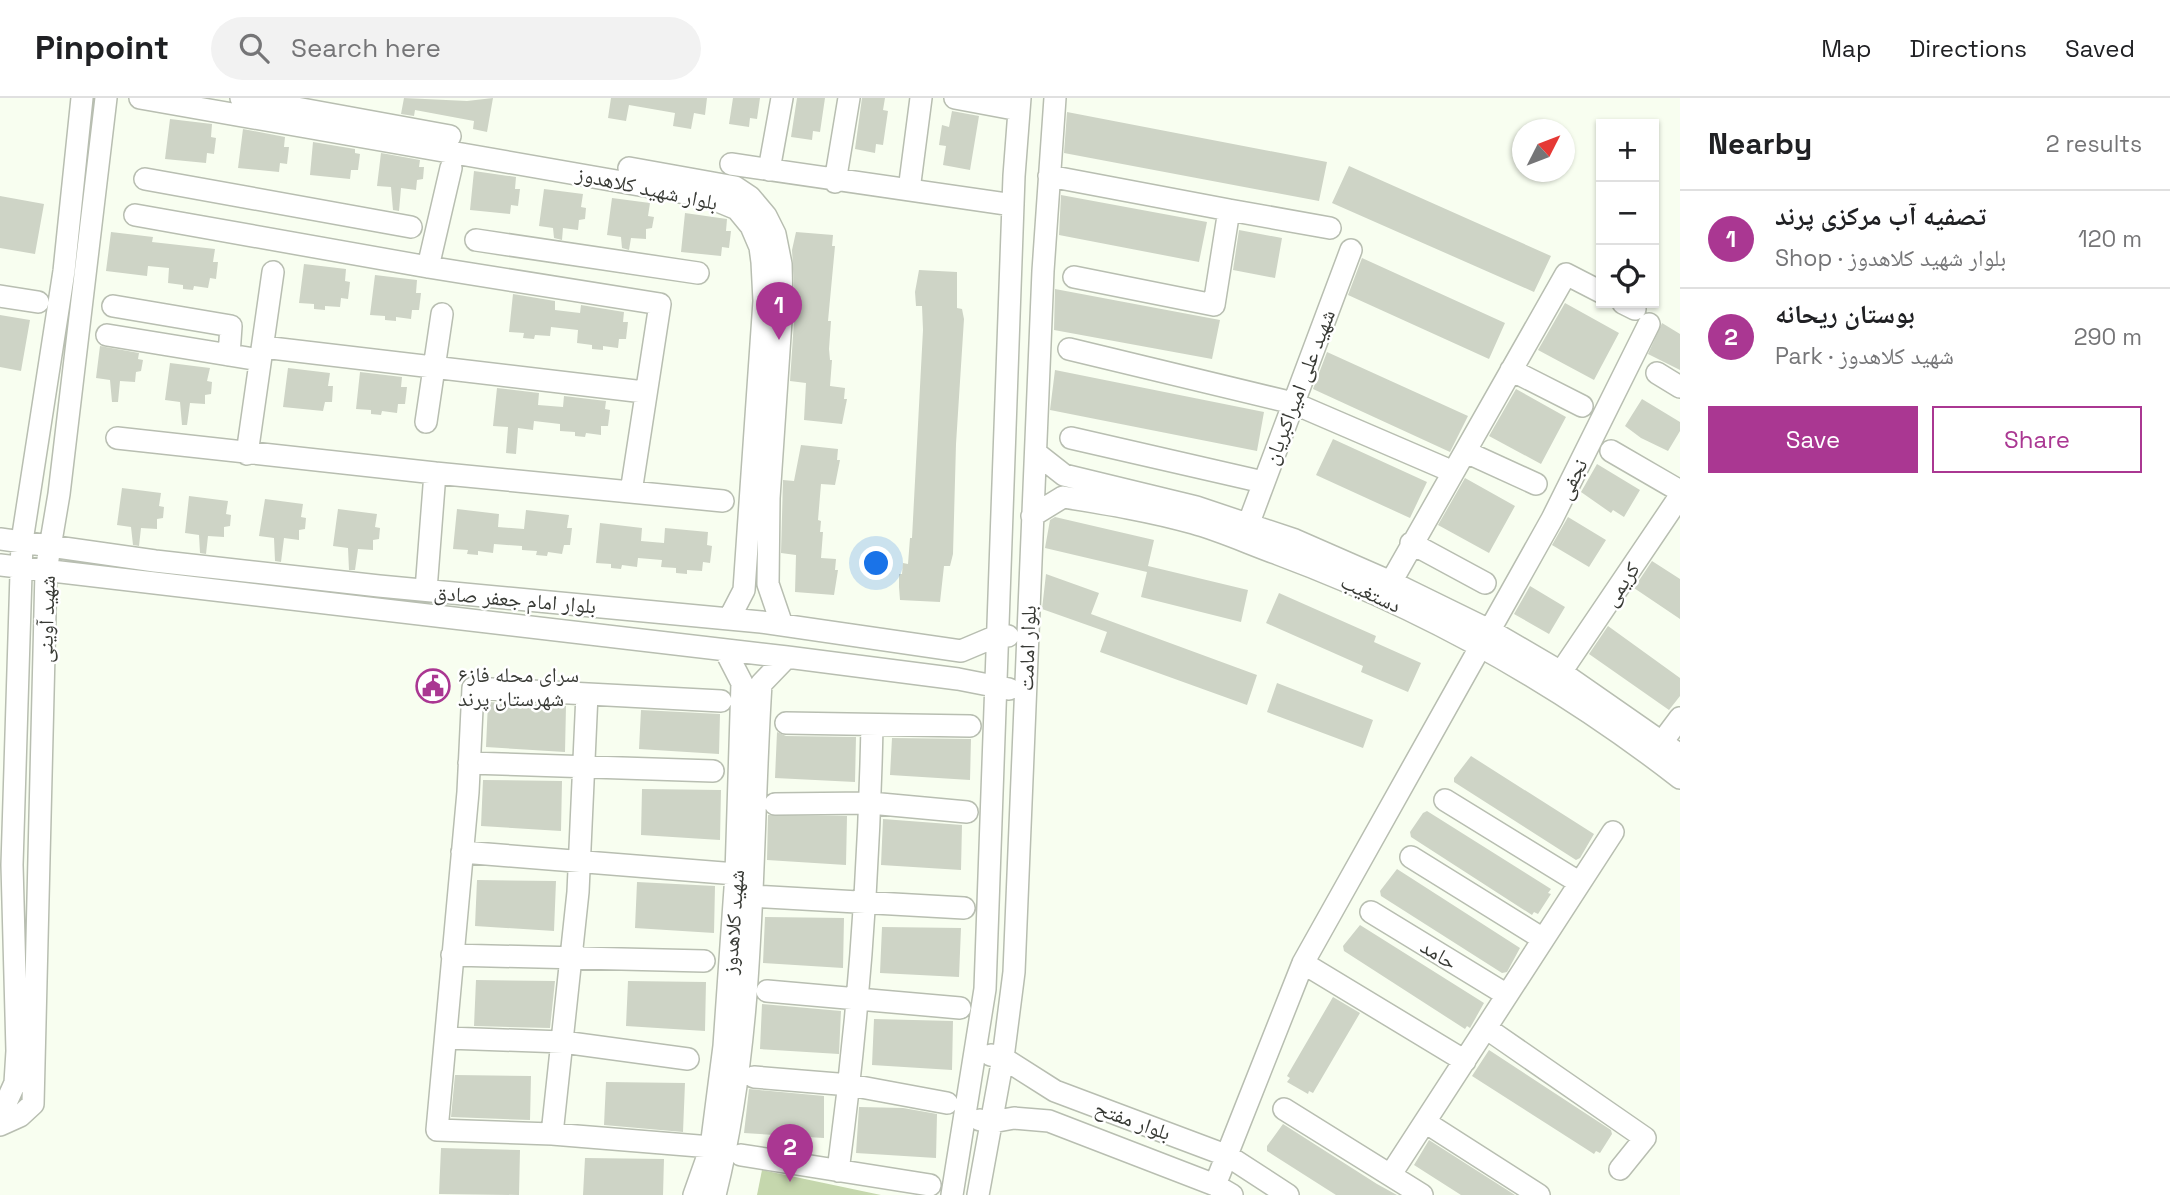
<!DOCTYPE html>
<meta charset="utf-8">
<style>
:root{--surface:#fff;--page:#f2f2f2;--text:#202124;--muted:#757577;--line:#e0e0e0;--accent:#aa3792}
body{margin:0;font-family:"Space Grotesk","Noto Naskh Arabic",sans-serif;background:var(--page);color:var(--text)}
.controls{position:absolute;right:21px;top:21px;display:grid;overflow:hidden;border-radius:0px;box-shadow:0 2px 5px #0004}
.controls button{width:63px;height:63px;display:grid;place-items:center;padding:0;border:0;border-bottom:2px solid var(--line);background:var(--surface);color:var(--text);font:35px sans-serif}
.compass{position:absolute;left:1512px;top:21px;width:63px;height:63px;border-radius:50%;background:var(--surface);box-shadow:0 2px 5px #0004;rotate:48deg}
.you{position:absolute;left:877px;top:466px;width:24px;height:24px;margin:-18px;border:5px solid #fff;border-radius:50%;background:#1a73e8;box-shadow:0 0 0 10px #1a73e833}
.badge{display:grid;place-items:center;width:46px;height:46px;border-radius:50%;background:var(--accent);color:#fff;font-size:23px;font-weight:700}
.pin{position:absolute;translate:-50% -58px;filter:drop-shadow(0 2px 4px #0008)}
.pin::after{content:'';position:absolute;top:37px;width:24px;height:21px;background:inherit;clip-path:polygon(0 0,100% 0,50% 100%)}
.list{margin:0;padding:0;list-style:none}
h2{display:flex;justify-content:space-between;align-items:center;height:91px;margin:0;padding:0 28px;font-size:30px}
h2 small{font-size:23px;font-weight:400;color:var(--muted)}
.list li{display:grid;grid-template-columns:46px 1fr auto;gap:21px;align-items:center;box-sizing:border-box;height:98px;padding:0 28px;border-top:2px solid var(--line)}
.list b{display:block;font-size:26px;white-space:nowrap}
.list p{margin:0;font-size:23px;white-space:nowrap;color:var(--muted)}
.list em{font-size:23px;font-style:normal;color:var(--muted)}
.actions{display:flex;gap:14px;padding:21px 28px}
.actions a{flex:1;padding:16px 0;border:2px solid var(--accent);border-radius:0px;text-align:center;font-size:24px;color:var(--accent)}
.actions .main{background:var(--accent);color:#fff}
.icon{flex:none;width:38px;height:38px;fill:none;stroke:currentColor;stroke-width:2;stroke-linecap:round;stroke-linejoin:round}
.map{position:relative;flex:none;width:1680px;height:1097px;overflow:hidden}
header{display:flex;align-items:center;gap:42px;box-sizing:border-box;height:98px;padding:0 35px;background:var(--surface);border-bottom:2px solid var(--line)}
header strong{font-size:33px}
nav{display:flex;gap:38px;margin-inline-start:auto;font-size:24px}
.search{width:490px;height:63px;background:var(--page);display:flex;align-items:center;gap:18px;box-sizing:border-box;padding:0 24px;border-radius:38px;color:var(--muted);font-size:26px}
main{display:flex}
aside{flex:1;background:var(--surface)}
.map>svg:first-child{display:block}
.green{fill:#c5d7ad}
.building{fill:#ced4c6}
.lines{fill:none;stroke-linecap:round;stroke-linejoin:round}
.minor-casing{stroke:#b8beb1;stroke-width:24}
.minor{stroke:#fff;stroke-width:21}
.labels{text-anchor:middle;dominant-baseline:central;stroke-width:5;stroke-linejoin:round;paint-order:stroke}
.street-label{font-size:21px;fill:#383a35;stroke:#fff}
.poi-label{font-size:21px;fill:#383a35;stroke:#fff;text-anchor:start}
</style>
<header>
<strong>Pinpoint</strong>
<div class="search"><svg class="icon" aria-label="search" viewBox="0 0 24 24"><circle cx="10" cy="10" r="6"/><path d="M15 15l6 6"/></svg>Search here</div>
<nav><a>Map</a><a>Directions</a><a>Saved</a></nav>
</header>
<main>
<div class="map">
<svg width="1680" height="1097" viewBox="0 0 1680 1097">
<rect width="100%" height="100%" fill="#f8fef0"/>
<!-- green -->
<path class="green" d="M762,1072L881,1097H757Z"/>
<!-- building -->
<path class="building" d="M404,0L467,3L493,0L487,34L473,31L474,23L415,12L414,18L401,16Z
M611,0H707L705,17L694,15L691,31L673,28L675,15L629,7L626,23L608,20Z
M733,0H760L757,21L750,20L749,29L729,26Z
M797,0H825L820,34L813,33L812,42L791,39Z
M862,0H885L883,12L888,13L883,47L876,46L875,55L855,51Z
M952,13L979,18L970,72L943,67L946,48L939,47L942,27L949,29Z
M1067,14L1327,64L1319,103L1064,55Z
M170,21L212,26L211,39L216,40L214,56L207,55L206,65L165,61Z
M243,31L285,39L284,49H289L287,66L280,65L279,74L238,70Z
M313,44L355,51V55L360,56L358,72H351L350,81L310,77Z
M381,55L420,62L419,69H424L423,81L417,82L416,92L401,90L399,113L393,112L391,89L377,88Z
M1349,68L1551,158L1534,194L1332,105Z
M474,73L516,79L515,91H520L518,108L511,107L510,116L470,112Z
M544,91L583,96L581,109L586,110L585,121L579,122L578,132L563,130L562,142L554,140L553,130L539,128Z
M1061,97L1207,124L1199,164L1059,137Z
M0,98L44,106L35,156L0,150Z
M612,100L650,105L648,118L654,119L652,130L646,131V141L631,140L629,152L622,150L621,139L607,137Z
M685,115L727,121L726,133H731L729,150L722,149L721,158L681,154Z
M1239,132L1282,140L1275,180L1233,172Z
M111,134L153,139L152,144L215,151L213,164H218L216,181L210,180L208,190L194,188L193,192L183,191V187L168,185L169,170L148,168L147,178L106,173Z
M796,134L833,137L832,148H835L828,223H831L829,251L830,262H832L830,288L845,290L844,301H847L842,326L804,322L806,285L790,283L795,208L792,152Z
M1362,160L1505,225L1489,261L1348,197Z
M304,166L346,171L345,183L350,184L348,201L341,200L340,209L325,208V212L314,211V206L299,205Z
M919,172L957,174V210L962,211L964,221L956,346L953,456L950,468H944L940,504L900,502L899,489V476H902L903,465L908,466L910,440H912L923,232L922,208H916L915,194Z
M375,177L417,182L416,195H421L419,212H412L411,221L396,219V223L385,222V218L370,217Z
M1055,191L1220,222L1212,261L1054,232Z
M513,196L555,203V212L580,215L581,207L624,214L623,224H628L626,241H619L618,250L603,248V252L592,251V247L577,245L578,232L551,229L550,238L535,237L534,241L523,240L524,235L509,234Z
M1565,205L1619,235L1594,282L1538,252Z
M0,217L30,222L21,273L0,269Z
M1662,225L1680,236V272L1648,256Z
M100,248L139,255L138,261L143,262L141,273L136,274L135,284L120,283L118,304H112L110,282L96,280Z
M1327,254L1468,318L1450,354L1313,291Z
M170,265L210,270L207,283L212,284L211,296L205,297V306L190,305L187,327H182L180,304L165,302Z
M288,270L330,275L328,288H333L332,304H325L323,313L283,309Z
M1055,272L1264,314L1257,353L1050,312Z
M360,274L402,279L401,289H407L405,306H398L397,315L382,313L381,317L371,316V312L356,311Z
M497,290L539,295L538,307L563,309L564,298L606,303L605,311L610,312L608,328H601V337L586,335L585,339L575,338V334L560,333V326L534,323L533,332L518,330L516,356L506,355L508,329L493,328Z
M1516,291L1566,319L1541,366L1489,338Z
M1642,301L1680,324V333L1668,353L1641,340L1625,328Z
M1333,341L1427,384L1410,420L1316,377Z
M801,347L838,351L837,362H840L835,387L821,386L818,422L821,423L820,434H823L821,460L836,461L835,472H838L834,497L795,494L796,457L781,455L783,382L794,383Z
M1597,366L1640,392L1624,419L1613,412L1611,415L1581,394Z
M1465,380L1515,408L1489,455L1438,427Z
M122,390L161,395L159,408L164,409L163,420L157,421V431L141,430L139,448L133,447L131,429L117,427Z
M189,398L228,403L226,416L231,417L230,428L224,429V439L208,438L206,456L200,455L199,437L185,435Z
M265,401L303,406L301,419L306,420L305,431L299,432V442L284,440L281,464L275,463L274,440L259,438Z
M338,411L377,416L375,429L380,430L379,441L373,442V452L358,451L355,472H349L348,450L333,448Z
M457,411L499,416L498,429L524,431L526,412L569,417L567,430H572L570,447H564L562,456L548,454L547,458L536,457L537,453L522,452V448L494,446L493,455L478,453V457L467,456L468,452L453,451Z
M1055,419L1154,442L1148,468L1248,492L1241,524L1141,499L1147,474L1045,450L1050,422Z
M1568,419L1606,442L1589,469L1552,447Z
M600,425L642,430L641,443L664,445L665,430L708,434L707,447L712,448L710,465L703,464L702,473L687,472V476L676,475V470L661,469L662,462L638,460L637,469L622,467L621,471L611,470V466L596,465Z
M1652,463L1680,481V521L1634,490Z
M1046,476L1099,495L1091,516L1257,577L1247,607L1100,554L1107,534L1042,511Z
M1530,488L1565,509L1549,536L1514,516Z
M1279,495L1376,538L1374,544L1421,565L1408,594L1361,574L1363,568L1266,525Z
M1608,528L1680,580V598L1669,612L1589,556Z
M1277,585L1373,622L1363,650L1267,614Z
M488,604L566,608L565,654L486,649Z
M641,612L720,616L719,656L639,651Z
M777,634L786,638L856,639L855,684L775,680Z
M892,640L971,641L970,682L890,677Z
M1471,658L1594,736L1580,760L1576,762L1454,684V680Z
M483,682L562,683L561,733L481,728Z
M642,691L721,692L720,742L641,737Z
M1427,713L1551,791L1548,795L1551,796L1538,816L1534,814L1532,817L1411,739L1410,734L1423,715Z
M768,717L847,718L846,767L767,762Z
M883,721L962,727L961,772L881,767Z
M1397,771L1520,850L1507,874L1502,875L1381,798L1380,793Z
M477,782L556,783L554,833L475,828Z
M637,784L715,788L714,835L635,830Z
M765,819L844,820L843,870L763,865Z
M1360,827L1484,905L1470,930L1467,928L1465,931L1344,853L1343,848Z
M882,829L961,830L959,879L880,875Z
M476,882L555,883L550,930L474,928Z
M628,883L706,884L705,933L626,928Z
M1333,899L1360,915L1313,995L1309,993L1308,996L1287,984L1290,980L1287,978Z
M762,906L841,913L839,956L760,951Z
M874,921L953,923L952,972L872,967Z
M1489,952L1611,1032L1612,1036L1600,1055L1596,1053L1594,1056L1472,978Z
M455,977L531,978L530,1022L451,1019Z
M606,984L685,985L683,1034L604,1027Z
M749,991L824,998V1040L744,1035Z
M859,1009L903,1010L937,1016L936,1060L856,1055Z
M1283,1026L1377,1086L1397,1097H1336L1267,1053V1048Z
M1429,1042L1515,1097H1461L1414,1067Z
M441,1050L520,1052L519,1097L439,1096Z
M585,1060L664,1061L663,1097H583Z"/>
<g class="lines">
<defs>
<path id="minor" d="M140,0L708,99L737,111L751,128L760,149L762,164L764,203L744,492L729,521
M241,0L450,38
M955,0L1019,12
M731,66L1013,107
M629,70L735,89L750,99L766,118L775,136L781,166L782,208L769,400L768,486L782,527
M769,72L782,0
M1049,78L1229,112
M145,81L411,129
M835,84L849,0
M909,92L921,0
M135,117L428,169L660,206L631,394
M476,142L698,175
M428,169L451,70
M1074,179L1214,207L1229,112L1330,130
M0,198L38,204
M1623,205L1635,211
M113,208L231,228L229,257
M107,237L260,262
M263,249L644,294
M1069,251L1293,305L1444,370
M1511,272L1582,308
M1657,275L1680,289
M426,324L442,216
M117,340L435,375
M1071,340L1263,384
M1611,353L1680,393
M1466,354L1536,386
M1036,355L1064,377L1196,409L1295,442L1391,484L1489,532L1561,574L1680,657
M247,356L273,174
M1032,418L1063,399C1107,406 1151,413 1193,425C1222,433 1250,446 1278,456C1423,510 1558,585 1680,680
M1248,427L1351,152
M0,441L155,463L379,488L761,524L961,553L999,537L1008,538
M1411,445L1485,485
M0,467L787,559L958,581L1009,591
M1391,484L1566,176L1601,194
M426,492L435,375L723,403
M1561,574L1680,398
M786,625L970,628
M1662,644L1680,620
M469,665L713,673
M1445,702L1580,785
M775,706L870,705L967,714
M462,754L736,776
M1411,759L1543,841
M751,798L964,810
M1371,814L1507,897
M452,857L704,863
M1303,865L1465,963
M767,893L960,910
M1486,930L1645,1040L1620,1071
M447,940L563,944L688,961
M991,957L1003,960L1055,993L1228,1058L1288,1097
M754,979L850,987L947,1005
M0,1009L6,1005L15,985L17,953L12,767L22,443L64,173L82,0
M1284,1011L1422,1097
M980,1022L992,1024L1014,1020L1049,1023L1215,1087L1232,1097
M1425,1024L1539,1097
M0,1027L20,1018L33,1006L46,473L59,396L106,0
M552,1036L578,794L587,596
M711,1049L552,1036L437,1032L468,694L473,590L721,603
M741,1057L930,1087
M838,1073C858,925 869,776 872,627
M1391,1076L1613,734
M1215,1087L1303,865L1552,421L1649,226
M694,1097L711,1049L724,948L736,776L742,585L725,552
M715,1097C757,929 750,758 761,586L787,559
M952,1097L985,891L1014,78L1020,0
M978,1097L1003,960L1014,874L1043,173L1055,0"/>
</defs>
<!-- minor casing -->
<use href="#minor" class="minor-casing"/>
<!-- minor -->
<use href="#minor" class="minor"/>
</g>
<!-- icons -->
<defs>
<symbol id="civic-ring" viewBox="-11 -11 22 22"><circle r="9.5" fill="#fff" stroke="#aa3792" stroke-width="1.5"/><path d="M-.6-6.5H3V-4.5H.6V-3L4-1V1h2V6H-6V1h2V-1L-.6-3ZM-1.2 2.5V6h2.4V2.5Z" fill="#aa3792"/></symbol>
</defs>
<g fill-rule="evenodd">
<use href="#civic-ring" x="414" y="569" width="38" height="38"/>
</g>
<g class="labels">
<!-- street labels -->
<g class="street-label">
<text transform="translate(647 90) rotate(12)">بلوار شهید کلاهدوز</text>
<text transform="translate(1299 289) rotate(-69)">شهید علی امیراکبریان</text>
<text transform="translate(1572 381) rotate(-64)">نجفی</text>
<text transform="translate(1621 486) rotate(-56)">کریمی</text>
<text transform="translate(1371 495) rotate(25)">دستغیب</text>
<text transform="translate(515 501) rotate(5)">بلوار امام جعفر صادق</text>
<text transform="translate(46 521) rotate(-88)">شهید آوینی</text>
<text transform="translate(1027 550) rotate(-88)">بلوار امامت</text>
<text transform="translate(733 824) rotate(-86)">شهید کلاهدوز</text>
<text transform="translate(1439 856) rotate(31)">حامد</text>
<text transform="translate(1133 1022) rotate(20)">بلوار مفتح</text>
</g>
<!-- poi labels -->
<g class="poi-label">
<text x="458" y="576">سرای محله فاز۶<tspan x="458" dy="24">شهرستان پرند</tspan></text>
</g>
</g>
</svg>
<div class="controls">
<button>+</button>
<button>−</button>
<button><svg class="icon" aria-label="locate" viewBox="0 0 24 24"><circle cx="12" cy="12" r="6"/><path d="M12 2v4M12 18v4M2 12h4M18 12h4"/></svg></button>
</div>
<svg class="compass" viewBox="-18 -18 36 36"><path d="M0-13l5 13h-10z" fill="#e53935"/><path d="M0 13l5-13h-10z" fill="#757577"/></svg>
<div class="you"></div>
<div class="pin badge" style="left:779px;top:242px">1</div>
<div class="pin badge" style="left:790px;top:1084px">2</div>
</div>
<aside>
<h2>Nearby<small>2 results</small></h2>
<ul class="list">
<li><span class="badge">1</span><div><b>تصفیه آب مرکزی پرند</b><p>Shop · بلوار شهید کلاهدوز</p></div><em>120 m</em></li>
<li><span class="badge">2</span><div><b>بوستان ریحانه</b><p>Park · شهید کلاهدوز</p></div><em>290 m</em></li>
</ul>
<div class="actions"><a class="main">Save</a><a>Share</a></div>
</aside>
</main>
